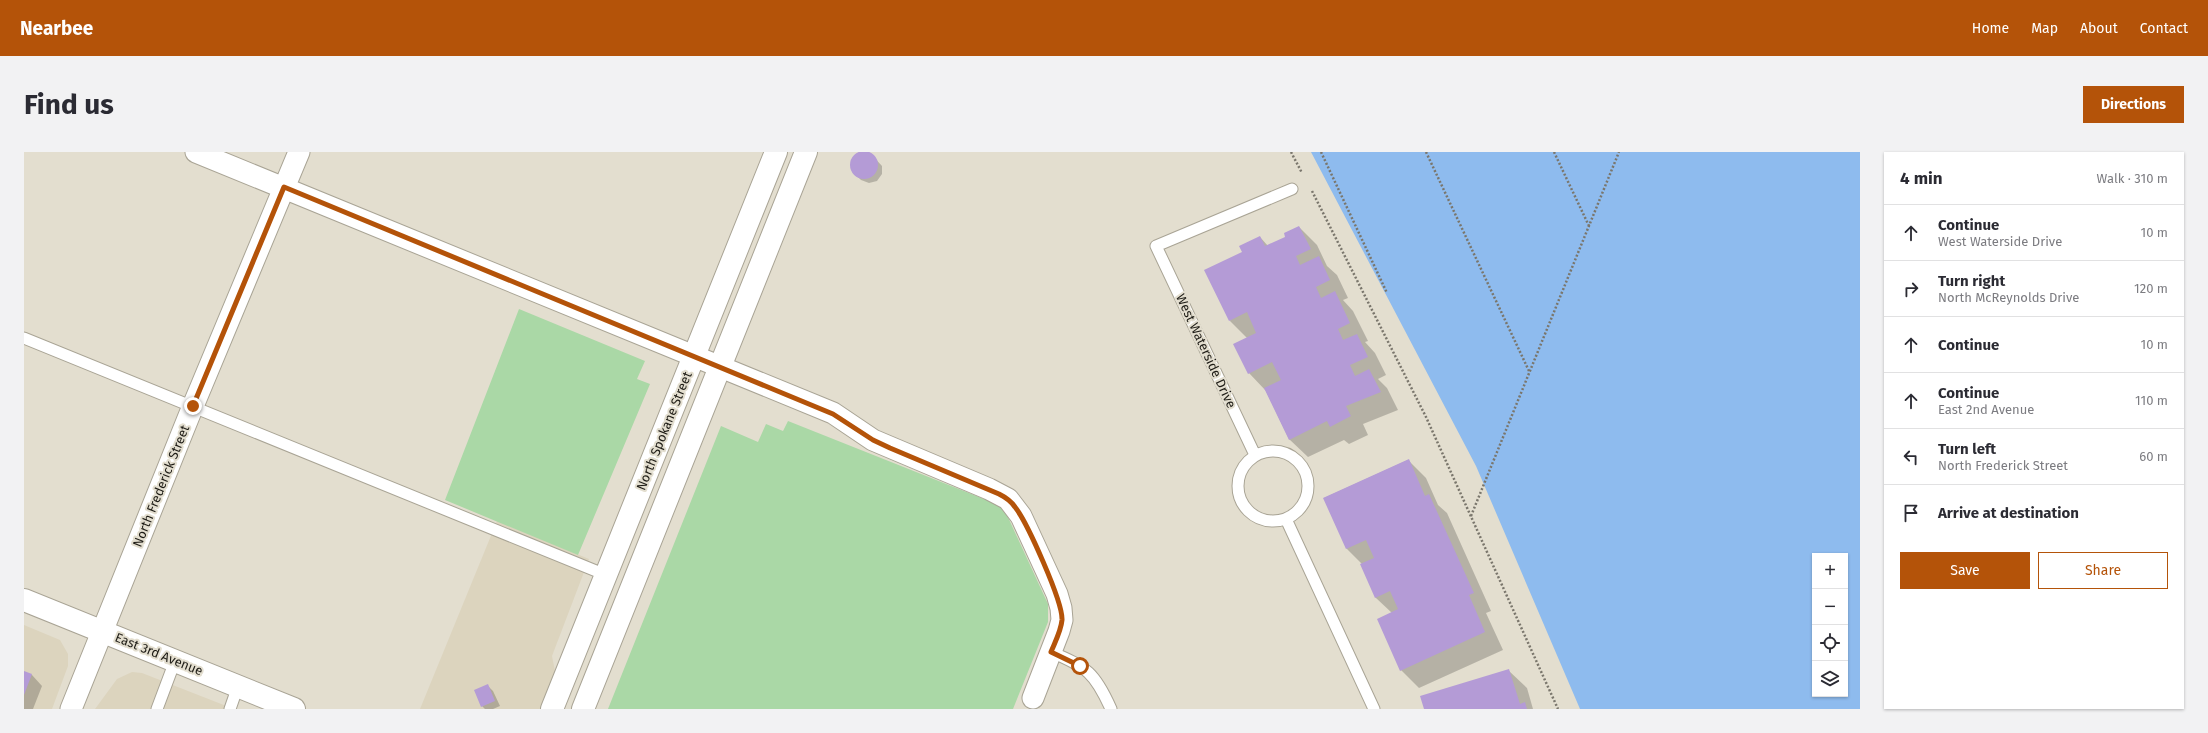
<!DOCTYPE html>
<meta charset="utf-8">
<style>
:root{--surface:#fff;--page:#f2f2f3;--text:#2b2b33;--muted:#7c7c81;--line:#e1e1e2;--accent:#b45309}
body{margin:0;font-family:"Fira Sans",sans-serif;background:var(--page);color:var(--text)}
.controls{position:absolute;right:12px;bottom:12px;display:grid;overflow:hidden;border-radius:0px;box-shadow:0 1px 3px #0004}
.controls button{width:36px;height:36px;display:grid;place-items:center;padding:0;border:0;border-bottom:1px solid var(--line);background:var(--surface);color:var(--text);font:20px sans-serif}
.stop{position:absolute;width:12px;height:12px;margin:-9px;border:3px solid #b45309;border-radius:50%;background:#fff}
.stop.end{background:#b45309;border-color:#fff;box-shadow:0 1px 4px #0008}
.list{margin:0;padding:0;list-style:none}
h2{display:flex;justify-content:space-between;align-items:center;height:52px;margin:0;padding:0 16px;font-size:17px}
h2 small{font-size:13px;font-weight:400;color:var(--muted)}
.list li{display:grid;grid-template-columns:26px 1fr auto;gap:12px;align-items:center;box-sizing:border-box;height:56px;padding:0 16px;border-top:1px solid var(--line)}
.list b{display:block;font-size:15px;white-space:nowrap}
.list p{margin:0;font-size:13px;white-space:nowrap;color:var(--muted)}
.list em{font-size:13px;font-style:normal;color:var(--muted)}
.actions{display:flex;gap:8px;padding:12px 16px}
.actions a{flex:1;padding:9px 0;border:1px solid var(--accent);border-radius:0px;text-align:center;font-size:14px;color:var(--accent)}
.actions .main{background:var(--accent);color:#fff}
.icon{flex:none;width:22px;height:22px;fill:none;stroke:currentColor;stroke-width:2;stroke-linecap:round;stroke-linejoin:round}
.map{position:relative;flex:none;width:1836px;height:557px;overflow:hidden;border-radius:0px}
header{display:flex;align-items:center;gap:24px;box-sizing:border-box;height:56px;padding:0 20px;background:var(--accent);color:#fff}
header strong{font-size:19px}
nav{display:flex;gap:22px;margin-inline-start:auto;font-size:14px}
.intro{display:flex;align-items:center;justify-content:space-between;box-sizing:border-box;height:96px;padding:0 24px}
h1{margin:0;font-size:28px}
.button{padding:10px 18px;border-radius:0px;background:var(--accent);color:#fff;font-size:14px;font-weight:700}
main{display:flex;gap:24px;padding:0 24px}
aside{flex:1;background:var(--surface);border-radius:0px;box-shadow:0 1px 3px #0004}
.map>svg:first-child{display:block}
.built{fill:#dcd4be}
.green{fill:#aad8a6}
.water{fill:#8ebbee;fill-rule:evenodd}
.shadow{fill:#0003}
.building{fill:#b49bd6}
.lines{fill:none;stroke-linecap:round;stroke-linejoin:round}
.lane-casing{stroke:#a9a495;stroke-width:13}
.street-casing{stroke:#a9a495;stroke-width:23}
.secondary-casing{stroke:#a9a495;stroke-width:24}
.path{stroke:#7a766c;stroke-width:2.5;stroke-dasharray:2 2;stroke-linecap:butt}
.lane{stroke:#fff;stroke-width:11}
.street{stroke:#fff;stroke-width:21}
.secondary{stroke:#fff;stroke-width:22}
.route{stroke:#b45309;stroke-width:5}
.labels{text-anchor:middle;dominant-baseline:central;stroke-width:4;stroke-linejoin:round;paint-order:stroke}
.street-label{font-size:13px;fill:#1d1b15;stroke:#e3decf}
</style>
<header>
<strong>Nearbee</strong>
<nav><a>Home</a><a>Map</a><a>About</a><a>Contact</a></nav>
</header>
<div class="intro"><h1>Find us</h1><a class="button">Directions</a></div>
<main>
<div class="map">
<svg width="1836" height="557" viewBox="0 0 1836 557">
<rect width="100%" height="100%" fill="#e3decf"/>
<!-- built -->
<path class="built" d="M473,369L565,407L528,504L532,524L520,557H396Z
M0,473L36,488L44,502V514L28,557H0Z
M108,520L118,521L210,557H71L93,527Z"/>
<!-- green -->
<path class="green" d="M495,157L621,209L613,227L626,232L554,403L421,348Z
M764,269L965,349L976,355L983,363L1024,452V470L989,557H584L697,274L734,290L742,272L759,279Z"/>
<!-- water -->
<path class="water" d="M1287,0H1836V557H1556L1452,314ZM1791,404H1821V542H1791Z"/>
<!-- shadow -->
<path class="shadow" d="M838,0L847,2L858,14V22L853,29L845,31L837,28L831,22L827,10L831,3Z
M1275,75L1293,93L1303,114L1313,123L1324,146L1319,148L1329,159L1344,189L1341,190L1351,201L1362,223L1354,227L1363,236L1374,258L1339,272L1344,283L1325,292L1320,288L1284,305L1265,287L1242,239L1225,221L1223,186L1206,169L1219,100L1236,85L1244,94L1263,85Z
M1384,308L1402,326L1414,353L1423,361L1467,459L1462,461L1479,498L1395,536L1377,518L1368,461L1352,446L1338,412L1323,397L1300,346Z
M1484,518L1503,536L1509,557H1401Z
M0,520L8,523L18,534L9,557H0Z
M464,534L469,539L476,554L469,557H461L458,554Z"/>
<!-- building -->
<path class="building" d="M826 13a14 14 0 1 1 28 0a14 14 0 1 1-28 0Z
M1275,74L1287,97L1272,104L1276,113L1295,104L1306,128L1292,135L1297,146L1311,139L1326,171L1314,177L1319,188L1333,182L1344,205L1326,213L1331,224L1345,217L1357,240L1322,254L1327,264L1306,275L1303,269L1265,288L1240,236L1257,228L1248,210L1224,222L1209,192L1232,181L1223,160L1205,169L1180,118L1218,100L1215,94L1236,84L1241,94L1261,85L1260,81Z
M1385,307L1401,344L1405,342L1450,441L1445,443L1461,480L1376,519L1353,467L1374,457L1366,439L1351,446L1336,412L1350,406L1342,388L1322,397L1299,346Z
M1485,517L1496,552L1501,550L1503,557H1400L1396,544Z
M0,519L8,522L0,543Z
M464,532L471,549L457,555L450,538Z"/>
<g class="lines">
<defs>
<path id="lane" d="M0,186L582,423
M1214 334a35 35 0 1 1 70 0a35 35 0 1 1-70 0Z
M1231,303L1132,94L1268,37
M1262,367L1350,557
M1027,500C1063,515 1071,521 1087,557
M133,557L151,509
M206,557L214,534"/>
<path id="street" d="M172,0L809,261L849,288L965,337L984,347L997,364L1033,442L1037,456L1038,468L1035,479L1009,546
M47,557L169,254L275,0"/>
<path id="secondary" d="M0,448L270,557
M528,557L752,0
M559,557L782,0"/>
</defs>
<!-- lane casing -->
<use href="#lane" class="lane-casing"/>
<!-- street casing -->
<use href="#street" class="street-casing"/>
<!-- secondary casing -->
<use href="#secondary" class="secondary-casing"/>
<!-- path -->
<path class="path" d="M1267,0L1278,21
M1297,0L1363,141
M1402,0L1505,219
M1530,0L1565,74
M1288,39L1402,265L1534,557
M1447,364L1595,0"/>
<!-- lane -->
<use href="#lane" class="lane"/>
<!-- street -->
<use href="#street" class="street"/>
<!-- secondary -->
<use href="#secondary" class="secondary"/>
</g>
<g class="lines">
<!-- route -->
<path class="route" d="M169,254L260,35L809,262L849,288L866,296L975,342C981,345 987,349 991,355C1003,370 1039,450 1038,468C1037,479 1031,490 1027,500L1056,514"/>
</g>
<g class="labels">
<!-- street labels -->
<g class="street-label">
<text transform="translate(1182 199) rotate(65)">West Waterside Drive</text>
<text transform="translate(640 279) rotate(-68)">North Spokane Street</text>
<text transform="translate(137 334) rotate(-68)">North Frederick Street</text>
<text transform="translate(135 502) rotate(22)">East 3rd Avenue</text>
</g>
</g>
</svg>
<div class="controls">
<button>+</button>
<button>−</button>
<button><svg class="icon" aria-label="locate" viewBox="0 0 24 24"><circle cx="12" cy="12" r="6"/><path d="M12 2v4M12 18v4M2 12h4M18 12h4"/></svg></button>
<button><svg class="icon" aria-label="layers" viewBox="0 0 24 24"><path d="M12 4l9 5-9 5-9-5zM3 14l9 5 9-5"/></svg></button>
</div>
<div class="stop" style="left:1056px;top:514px"></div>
<div class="stop end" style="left:169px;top:254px"></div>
</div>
<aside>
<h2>4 min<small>Walk · 310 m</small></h2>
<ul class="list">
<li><svg class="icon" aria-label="ahead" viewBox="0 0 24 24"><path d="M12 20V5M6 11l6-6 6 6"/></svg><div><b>Continue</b><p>West Waterside Drive</p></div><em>10 m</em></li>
<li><svg class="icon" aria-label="right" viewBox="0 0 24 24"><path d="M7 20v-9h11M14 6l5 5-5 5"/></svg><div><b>Turn right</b><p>North McReynolds Drive</p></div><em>120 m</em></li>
<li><svg class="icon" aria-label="ahead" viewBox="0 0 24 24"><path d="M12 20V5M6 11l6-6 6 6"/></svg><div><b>Continue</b></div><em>10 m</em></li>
<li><svg class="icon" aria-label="ahead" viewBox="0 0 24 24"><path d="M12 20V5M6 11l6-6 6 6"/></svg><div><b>Continue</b><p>East 2nd Avenue</p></div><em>110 m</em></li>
<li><svg class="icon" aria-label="left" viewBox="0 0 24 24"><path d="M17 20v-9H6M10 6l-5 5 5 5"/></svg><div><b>Turn left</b><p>North Frederick Street</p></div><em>60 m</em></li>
<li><svg class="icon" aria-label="arrive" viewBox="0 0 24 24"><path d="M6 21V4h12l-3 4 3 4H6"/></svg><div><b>Arrive at destination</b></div></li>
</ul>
<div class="actions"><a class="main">Save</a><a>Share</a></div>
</aside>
</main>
